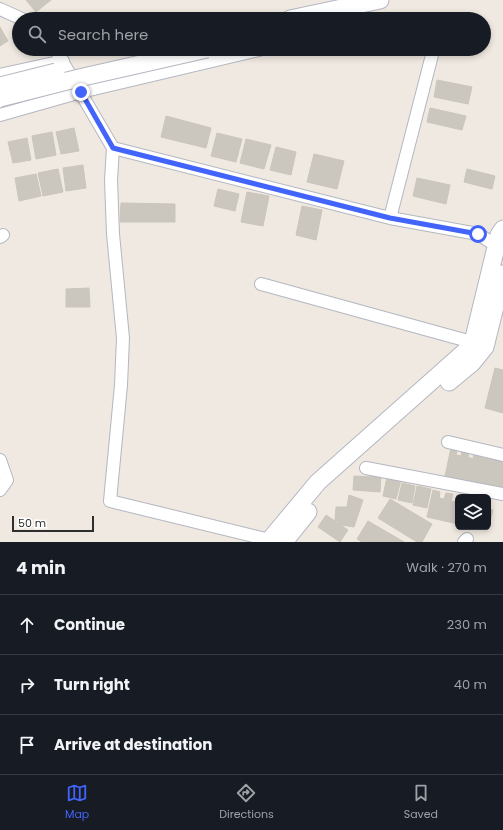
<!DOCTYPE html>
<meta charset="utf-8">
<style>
:root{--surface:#171b24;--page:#242831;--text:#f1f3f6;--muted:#9ea1a6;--line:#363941;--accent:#4264fb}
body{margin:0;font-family:Poppins,sans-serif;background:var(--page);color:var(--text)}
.controls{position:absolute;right:12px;bottom:12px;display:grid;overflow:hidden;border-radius:6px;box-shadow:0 2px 6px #0003}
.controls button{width:36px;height:36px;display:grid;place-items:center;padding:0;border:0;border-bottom:1px solid var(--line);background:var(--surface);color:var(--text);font:20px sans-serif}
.scale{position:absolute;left:12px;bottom:10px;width:82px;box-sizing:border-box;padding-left:4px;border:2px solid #2e2e2e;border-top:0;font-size:11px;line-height:14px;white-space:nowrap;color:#2e2e2e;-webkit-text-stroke:3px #fff;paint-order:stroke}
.stop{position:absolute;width:12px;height:12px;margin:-9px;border:3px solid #4264fb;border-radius:50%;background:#fff}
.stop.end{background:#4264fb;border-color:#fff;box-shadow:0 1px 4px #0008}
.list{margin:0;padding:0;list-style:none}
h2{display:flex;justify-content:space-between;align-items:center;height:52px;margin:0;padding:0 16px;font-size:17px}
h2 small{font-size:13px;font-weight:400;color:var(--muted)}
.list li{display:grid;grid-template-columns:26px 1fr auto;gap:12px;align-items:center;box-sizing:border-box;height:60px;padding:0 16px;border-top:1px solid var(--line)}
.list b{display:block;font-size:15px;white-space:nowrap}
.list em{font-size:13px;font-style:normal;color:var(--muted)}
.icon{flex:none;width:22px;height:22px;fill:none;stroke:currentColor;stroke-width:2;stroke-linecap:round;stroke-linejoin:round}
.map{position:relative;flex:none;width:503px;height:542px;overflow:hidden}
.search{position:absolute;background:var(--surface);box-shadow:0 2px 6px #0003;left:12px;right:12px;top:12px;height:44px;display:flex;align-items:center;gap:10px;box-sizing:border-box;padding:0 14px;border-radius:22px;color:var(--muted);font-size:15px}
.sheet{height:232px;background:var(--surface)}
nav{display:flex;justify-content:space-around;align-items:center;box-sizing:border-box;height:56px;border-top:1px solid var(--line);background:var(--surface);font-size:11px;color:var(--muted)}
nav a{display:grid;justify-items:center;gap:2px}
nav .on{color:var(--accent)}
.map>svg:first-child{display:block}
.building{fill:#cbc7bf;stroke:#cbc5ba}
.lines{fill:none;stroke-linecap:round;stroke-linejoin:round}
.street-casing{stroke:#b4b7c1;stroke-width:14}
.secondary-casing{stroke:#b4b7c1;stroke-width:19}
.street{stroke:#fff;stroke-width:12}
.secondary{stroke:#fff;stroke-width:17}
.secondary-bridge-casing{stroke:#b4b7c1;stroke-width:19;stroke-linecap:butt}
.secondary-bridge{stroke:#fff;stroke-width:17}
.route{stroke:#4264fb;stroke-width:5}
</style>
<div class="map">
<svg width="503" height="542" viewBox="0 0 503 542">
<rect width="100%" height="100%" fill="#efe9e1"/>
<!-- building -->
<path class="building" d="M26,0H51L36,12Z
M0,27L8,41L0,46Z
M437,80L472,87L468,104L434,97Z
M430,108L466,116L462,130L427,122Z
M166,116L211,128L206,148L161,137Z
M74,128L79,151L61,154L56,132Z
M52,132L56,155L36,159L32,136Z
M217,133L242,139L236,162L211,156Z
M27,138L31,160L13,163L8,142Z
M246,139L271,145L264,169L240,163Z
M276,147L296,152L291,175L270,170Z
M314,154L344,161L337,189L307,182Z
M83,165L86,188L66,191L63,168Z
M58,169L63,192L43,196L38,173Z
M467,169L495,176L492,189L464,182Z
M36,174L41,196L19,201L15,178Z
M417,178L450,185L446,204L413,196Z
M218,189L239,194L235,211L214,206Z
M247,192L269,196L263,226L241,222Z
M121,203L175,204V222H120Z
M302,206L322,210L316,240L296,235Z
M89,288L90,307H66V289Z
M495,368L503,370V413L485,408Z
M451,448L457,450L456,455L461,456L462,451L469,452L468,457L473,459L474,453L480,455V457L486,459V456L503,460V488L445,476Z
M372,475L381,476L380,492L353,490L354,476L372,477Z
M387,477L401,480L396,499L383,496Z
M402,483L415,486L412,503L398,500Z
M417,486L431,489L427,508L413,505Z
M433,490L440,492L439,498L444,499L446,493L453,494L451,501L456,502L457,495L465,497H458V524L427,517Z
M349,495L363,500L354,527L342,525L335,520L336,507H347Z
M390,499L432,524L422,542H417L378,518Z
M488,509L493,510L488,530L473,527H488Z
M326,515L348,530L340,542L318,527Z
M368,521L404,542H362L357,539Z"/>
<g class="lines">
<defs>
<path id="street" d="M0,9L22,19
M55,49L113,148L111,180L113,234L123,338L121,385L110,501L270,540
M0,75L63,61
M0,115L81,92L263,49
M113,148L390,218L478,234L497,246L502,248
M390,218L432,55
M0,237L3,235
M261,284L479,344
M448,442L503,455
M0,460L7,480L0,490
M366,468L503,494
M464,542L467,539"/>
<path id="secondary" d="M290,19L380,0
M449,382L472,363L485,347L503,274
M268,542L318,482L470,347L473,342L499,235L503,229
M284,542L308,512"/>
</defs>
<!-- street casing -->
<use href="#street" class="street-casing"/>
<!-- secondary casing -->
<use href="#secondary" class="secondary-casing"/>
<!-- street -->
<use href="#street" class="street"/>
<!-- secondary -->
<use href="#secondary" class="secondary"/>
<defs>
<path id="secondary-bridge" d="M0,86L56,72
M0,98L79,78L207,49"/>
</defs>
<!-- secondary-bridge casing -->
<use href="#secondary-bridge" class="secondary-bridge-casing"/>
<!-- secondary-bridge -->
<use href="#secondary-bridge" class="secondary-bridge"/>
</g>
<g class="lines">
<!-- route -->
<path class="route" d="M81,92L113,148L390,218L478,234"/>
</g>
</svg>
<div class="controls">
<button><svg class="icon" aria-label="layers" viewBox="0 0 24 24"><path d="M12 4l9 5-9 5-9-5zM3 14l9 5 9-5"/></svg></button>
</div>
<div class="scale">50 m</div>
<div class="stop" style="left:478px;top:234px"></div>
<div class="stop end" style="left:81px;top:92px"></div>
<div class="search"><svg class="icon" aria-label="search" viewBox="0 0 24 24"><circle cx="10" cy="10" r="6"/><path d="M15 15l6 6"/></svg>Search here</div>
</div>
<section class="sheet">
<h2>4 min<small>Walk · 270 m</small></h2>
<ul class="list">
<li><svg class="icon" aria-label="ahead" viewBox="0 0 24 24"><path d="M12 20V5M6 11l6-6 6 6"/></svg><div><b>Continue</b></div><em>230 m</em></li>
<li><svg class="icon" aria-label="right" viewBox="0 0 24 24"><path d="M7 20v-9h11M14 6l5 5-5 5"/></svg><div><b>Turn right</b></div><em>40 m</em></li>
<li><svg class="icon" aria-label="arrive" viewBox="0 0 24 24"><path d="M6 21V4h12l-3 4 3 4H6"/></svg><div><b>Arrive at destination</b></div></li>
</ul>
</section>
<nav>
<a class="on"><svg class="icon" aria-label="map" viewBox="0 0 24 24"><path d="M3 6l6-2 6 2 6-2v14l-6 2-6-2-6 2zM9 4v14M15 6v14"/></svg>Map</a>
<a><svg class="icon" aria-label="directions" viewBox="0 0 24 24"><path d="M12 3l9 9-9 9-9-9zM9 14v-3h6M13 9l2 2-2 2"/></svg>Directions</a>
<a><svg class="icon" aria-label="saved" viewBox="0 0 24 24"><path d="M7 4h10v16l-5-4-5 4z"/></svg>Saved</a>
</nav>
